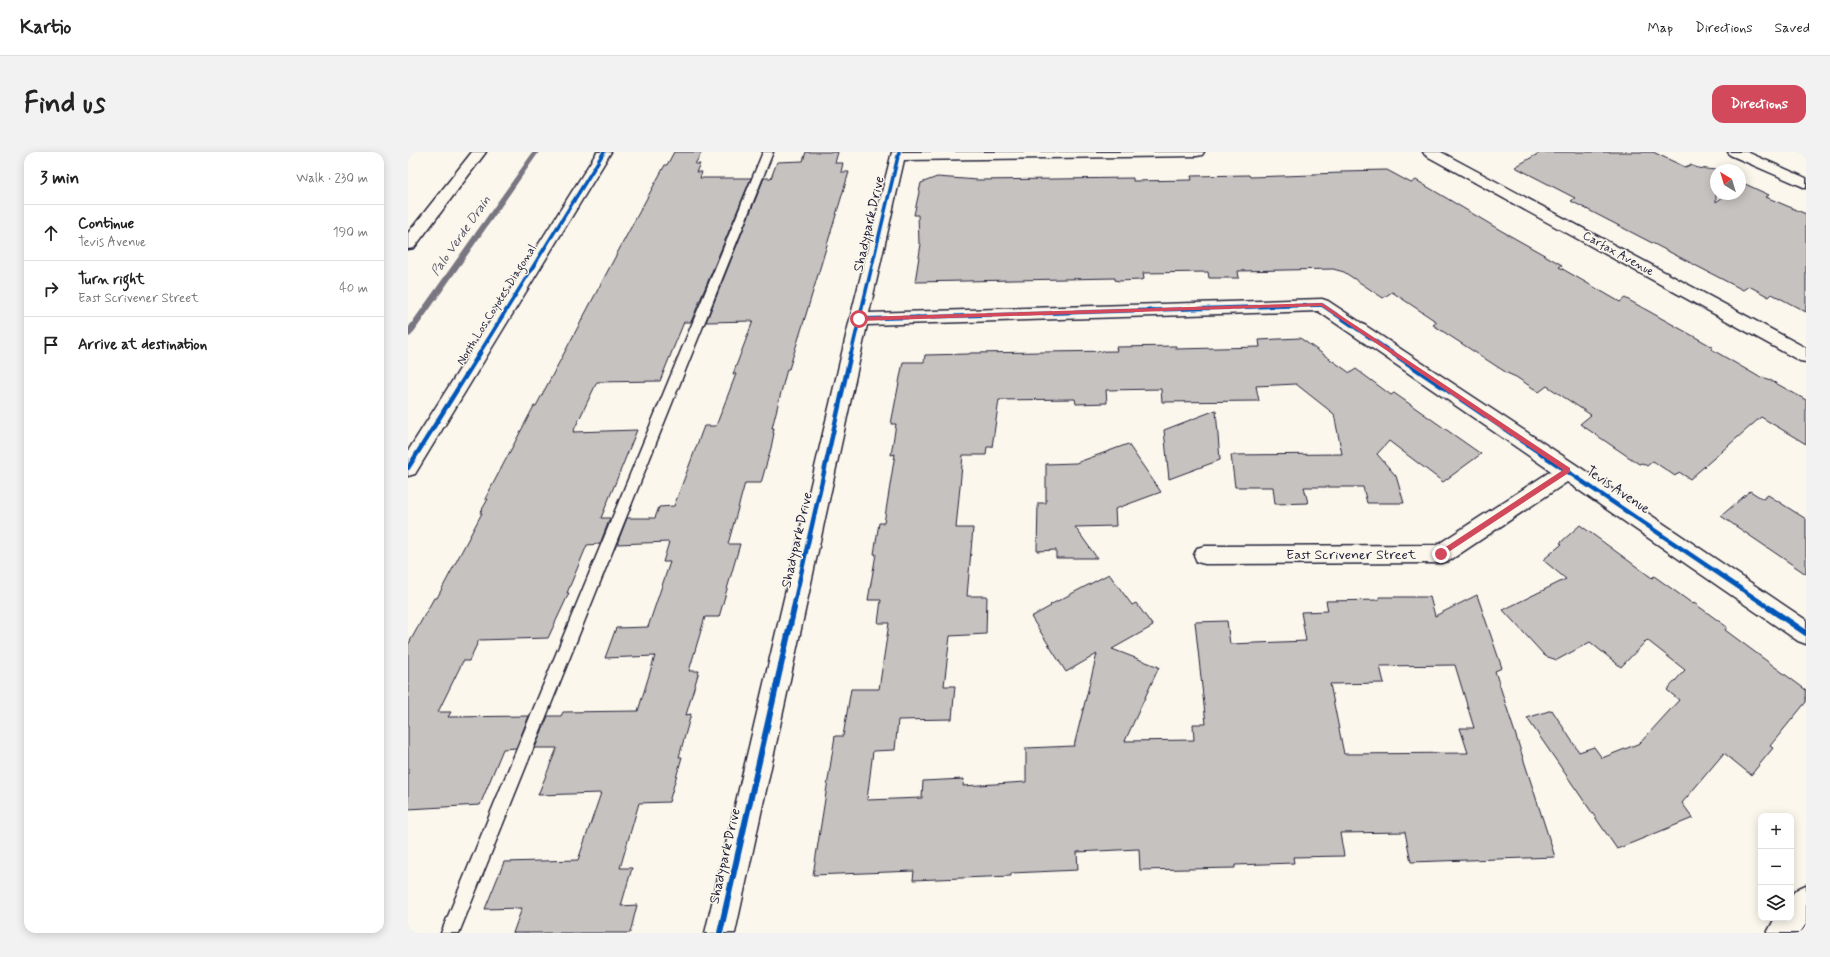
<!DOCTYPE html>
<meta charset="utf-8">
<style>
:root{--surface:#fff;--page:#f2f2f2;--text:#222;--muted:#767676;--line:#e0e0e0;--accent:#d1495b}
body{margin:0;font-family:Mynerve,sans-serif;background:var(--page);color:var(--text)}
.controls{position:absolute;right:12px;bottom:12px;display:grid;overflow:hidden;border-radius:8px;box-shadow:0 2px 10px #0003}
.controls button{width:36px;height:36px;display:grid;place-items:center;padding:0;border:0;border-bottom:1px solid var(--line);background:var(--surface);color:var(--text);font:20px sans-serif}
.compass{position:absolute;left:1302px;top:12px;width:36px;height:36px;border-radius:50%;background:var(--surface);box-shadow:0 2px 10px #0003;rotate:322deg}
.stop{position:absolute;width:12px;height:12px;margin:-9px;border:3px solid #d1495b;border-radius:50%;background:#fff}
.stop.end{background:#d1495b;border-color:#fff;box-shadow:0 1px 4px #0008}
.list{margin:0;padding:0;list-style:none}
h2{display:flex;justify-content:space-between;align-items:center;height:52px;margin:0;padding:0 16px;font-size:17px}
h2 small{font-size:13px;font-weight:400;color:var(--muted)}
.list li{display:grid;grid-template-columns:26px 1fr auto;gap:12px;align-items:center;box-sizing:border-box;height:56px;padding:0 16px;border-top:1px solid var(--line)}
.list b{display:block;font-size:15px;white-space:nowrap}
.list p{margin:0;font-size:13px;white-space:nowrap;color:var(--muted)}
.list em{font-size:13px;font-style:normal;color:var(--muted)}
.icon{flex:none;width:22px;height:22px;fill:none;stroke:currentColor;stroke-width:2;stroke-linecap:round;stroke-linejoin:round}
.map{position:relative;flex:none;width:1398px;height:781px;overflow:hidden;border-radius:12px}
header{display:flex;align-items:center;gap:24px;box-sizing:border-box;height:56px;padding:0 20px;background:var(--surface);border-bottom:1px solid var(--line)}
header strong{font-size:19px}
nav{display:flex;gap:22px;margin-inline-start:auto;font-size:14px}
.intro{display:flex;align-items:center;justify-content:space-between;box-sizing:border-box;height:96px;padding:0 24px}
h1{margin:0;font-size:28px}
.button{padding:10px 18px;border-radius:12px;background:var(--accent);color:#fff;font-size:14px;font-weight:700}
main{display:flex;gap:24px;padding:0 24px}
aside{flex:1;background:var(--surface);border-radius:12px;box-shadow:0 2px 10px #0003}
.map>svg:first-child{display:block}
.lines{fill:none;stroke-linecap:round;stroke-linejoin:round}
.stream{fill:#787681;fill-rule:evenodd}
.building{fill:#c6c2c0;stroke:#22223b;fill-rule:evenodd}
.service-casing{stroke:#22223b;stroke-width:3}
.minor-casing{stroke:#22223b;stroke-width:3}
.secondary-casing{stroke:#22223b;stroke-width:3}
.service{fill:#fbf7ec;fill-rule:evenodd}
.minor{fill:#fbf7ec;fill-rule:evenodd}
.secondary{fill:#fbf7ec;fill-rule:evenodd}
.cycleway-far2-casing{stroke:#fbf7ec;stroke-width:5.5}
.cycleway-far1-casing{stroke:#fbf7ec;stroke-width:7}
.cycleway-casing{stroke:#fbf7ec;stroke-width:8}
.cycleway-far2{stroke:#0057b8;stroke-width:3.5}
.cycleway-far1{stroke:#0057b8;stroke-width:4.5}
.cycleway{stroke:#0057b8;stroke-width:6}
.route{fill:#d1495b}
.labels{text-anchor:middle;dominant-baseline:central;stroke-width:3;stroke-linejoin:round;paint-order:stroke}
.far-street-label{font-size:12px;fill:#22223b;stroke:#fbf7ec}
.far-water-label{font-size:13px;font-style:italic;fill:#545364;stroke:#fbf7ec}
.street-label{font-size:14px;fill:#22223b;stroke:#fbf7ec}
</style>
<header>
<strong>Kartio</strong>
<nav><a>Map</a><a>Directions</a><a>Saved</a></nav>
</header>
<div class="intro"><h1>Find us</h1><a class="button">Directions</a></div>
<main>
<aside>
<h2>3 min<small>Walk · 230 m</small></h2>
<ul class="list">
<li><svg class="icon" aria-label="ahead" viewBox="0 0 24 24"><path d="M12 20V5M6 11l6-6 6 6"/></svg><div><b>Continue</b><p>Tevis Avenue</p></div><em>190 m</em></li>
<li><svg class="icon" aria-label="right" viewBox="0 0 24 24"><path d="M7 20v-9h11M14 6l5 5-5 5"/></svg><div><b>Turn right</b><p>East Scrivener Street</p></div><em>40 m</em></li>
<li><svg class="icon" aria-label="arrive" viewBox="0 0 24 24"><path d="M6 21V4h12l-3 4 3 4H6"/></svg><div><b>Arrive at destination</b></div></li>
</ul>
</aside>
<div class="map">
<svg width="1398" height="781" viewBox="0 0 1398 781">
<rect width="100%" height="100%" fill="#fbf7ec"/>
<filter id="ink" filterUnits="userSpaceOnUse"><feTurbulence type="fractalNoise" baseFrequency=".025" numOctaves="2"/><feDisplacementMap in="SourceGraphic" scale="8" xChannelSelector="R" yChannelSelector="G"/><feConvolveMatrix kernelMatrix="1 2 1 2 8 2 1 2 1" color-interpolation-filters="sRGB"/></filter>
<g filter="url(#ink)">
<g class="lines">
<!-- stream -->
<path class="stream" d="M125,0H131L3,184L0,185V176Z"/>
</g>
<!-- building -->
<path class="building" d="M266,0H294L287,12H292L288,20H294L292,26H343L283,170H276L252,229L189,230L165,280L229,278L193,366H202L192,392L179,393L159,441H161L140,486L71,488L61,509H55L30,560H43L40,565L121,564L108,596L95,597L72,653L0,657V493L26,446H29L74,361H72L80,347H77L126,254H128L221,79L257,13H259Z
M398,0H430L427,11H435L433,20H441L396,169L381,217H379L364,276H366L365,281H366L363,296L353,331H337L320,392H332L311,465H297L281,519H291L278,563L283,562L271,605H274L261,650L231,651L212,716H224L213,754L229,753L222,781H105L114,756L77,757L96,710L170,708L193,641L130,643L149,596H127L140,564H153L155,560L230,559L247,504L197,506L208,476L240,475L262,410H255L261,390L209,392L219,366H247L251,355L266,354L296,274H308L328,222H325L345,169L298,170L356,26H363L369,10L395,9Z
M1133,0H1245L1277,15L1282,13L1290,16L1308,18V50L1319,42H1332V33L1335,31L1361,43L1358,45L1398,62V160L1364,142L1361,145L1341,134L1335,138L1163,49L1167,46L1107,15Z
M979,18L1003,31L1008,28L1092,78L1154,113L1151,115L1212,150L1217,146L1305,195L1303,197L1353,226L1355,225L1362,228L1398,248V292L1353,265L1282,327L1271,320L1267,324L1245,309L1239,314L1234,311L1231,312L1172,272L1183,263L1139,234L1131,240L1108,225L1099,221L1025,173L1029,170L984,140L975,146L936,120L925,117L830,119L831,126H801L800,120L735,121L736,127L732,128L711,129L707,128V126L507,130L513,92H511L510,63H506L513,31L529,25L570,28L725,26V29L784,28L783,24L841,23L842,25L905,23V22L934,21L933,19Z
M892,186L942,221L948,217L983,243L986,241L1073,302L1035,330L981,289L969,302L988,324L996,351H959L955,335H896L900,351L867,352L865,335H827L823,303L934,302L926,262L888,232L848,234L851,249L754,250L753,237L698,238L699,251L668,252L667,247L591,248L584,295H579L578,303H555L548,376H565L559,444H579L578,482L542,484L536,534H547L544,567L490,568L487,598L465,599L459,648L514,646L515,629L556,627L555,634L618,630V596L666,594L689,502L658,520L623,465L643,454L642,453L701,422L724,453L728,451L745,474L704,497L751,515L717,589L786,588L785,572H798L787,470L819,469L822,492L898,489L893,460L920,459L918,449L971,448V445H1022L1027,464L1069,443L1094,516L1087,519L1147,705L1003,710L997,680L932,681L936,704L885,705L886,711L827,713V716L732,718L731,697L669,700L670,718L603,721V724L505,728L506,719L405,723L427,584H435L443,537H471L481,471H470L473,448H460L468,402H466L471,371H476L487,302L483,303L488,272H483L495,210H516L517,203L561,202L562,201L709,199L708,195L768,194V197L852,195L851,188ZM1047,513L1066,576H1052L1060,601L936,602L922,532L976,531L972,514Z
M808,258L812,308L761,327L756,278Z
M720,292L753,340L707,357L708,374L667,375L689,406H648V398L629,399L630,351H638V312L668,311Z
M1342,339L1355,347L1360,343L1398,367V422L1313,364Z
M1172,373L1244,426L1246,424L1285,452L1286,451L1319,475L1317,478L1398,538V550L1362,594L1365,596L1343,623L1316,601L1274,651L1285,666L1209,697L1119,566L1144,558L1171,600L1186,595L1194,606L1232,591L1271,548L1259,538L1277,518L1239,488L1213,515L1182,490L1149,508L1137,504L1095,458L1158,427L1135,408L1154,392L1152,391Z"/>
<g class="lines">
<defs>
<path id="service" d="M355,0H365L51,781H33Z"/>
<path id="minor" d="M64,0H78L6,96L0,97V81Z
M484,0H796L794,3L789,4L496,8L461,161L914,147L920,149L1167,312L1398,468V492L1390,489L1159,330L1041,409L1033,411L797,412L789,410L786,403L789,396L797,394L1029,393L1143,319L910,159L459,173L327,781H297L442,167Z
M1015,0H1033L1398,196V210L1392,209L1017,3Z
M1320,0H1339L1398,26V36L1322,3Z
M1398,733V772L1392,781H1359L1367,766H1383C1383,748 1379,740 1398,733Z"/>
<path id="secondary" d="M189,0H203L7,322L0,324V299Z"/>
</defs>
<!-- service casing -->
<use href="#service" class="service-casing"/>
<!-- minor casing -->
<use href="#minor" class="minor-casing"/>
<!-- secondary casing -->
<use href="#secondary" class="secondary-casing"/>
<!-- service -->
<use href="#service" class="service"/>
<!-- minor -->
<use href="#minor" class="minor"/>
<!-- secondary -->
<use href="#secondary" class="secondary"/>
<defs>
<path id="cycleway-far2" d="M451,167L914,153L986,202
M71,202L196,0
M443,202L491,0"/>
<path id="cycleway-far1" d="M984,201L1363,457
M0,316L72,201
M385,457L443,201"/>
<path id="cycleway" d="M1361,456L1398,481
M312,781L386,456"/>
</defs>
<!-- cycleway-far2 casing -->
<use href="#cycleway-far2" class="cycleway-far2-casing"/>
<!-- cycleway-far1 casing -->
<use href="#cycleway-far1" class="cycleway-far1-casing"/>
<!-- cycleway casing -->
<use href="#cycleway" class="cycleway-casing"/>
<!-- cycleway-far2 -->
<use href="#cycleway-far2" class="cycleway-far2"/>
<!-- cycleway-far1 -->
<use href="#cycleway-far1" class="cycleway-far1"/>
<!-- cycleway -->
<use href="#cycleway" class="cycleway"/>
</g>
</g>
<!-- route -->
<path class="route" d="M914,151L1162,316V320L1033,405L1030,402V400L1155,318L913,154L451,169L448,167L451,165Z"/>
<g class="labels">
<!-- far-street labels -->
<g class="far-street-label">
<text transform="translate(1210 102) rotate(29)">Carfax Avenue</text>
<text transform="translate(89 153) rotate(-58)">North Los Coyotes Diagonal</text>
</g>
<!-- far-water labels -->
<g class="far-water-label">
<text transform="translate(53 84) rotate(-55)">Palo Verde Drain</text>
</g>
<!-- street labels -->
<g class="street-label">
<text transform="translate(461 72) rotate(-77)">Shadypark Drive</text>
<text transform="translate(1210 338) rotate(34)">Tevis Avenue</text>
<text transform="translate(389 388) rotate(-77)">Shadypark Drive</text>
<text x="943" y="403">East Scrivener Street</text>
<text transform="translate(317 704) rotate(-77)">Shadypark Drive</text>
</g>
</g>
</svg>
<div class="controls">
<button>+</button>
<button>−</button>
<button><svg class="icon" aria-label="layers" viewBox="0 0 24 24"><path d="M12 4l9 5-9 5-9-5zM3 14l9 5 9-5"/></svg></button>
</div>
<svg class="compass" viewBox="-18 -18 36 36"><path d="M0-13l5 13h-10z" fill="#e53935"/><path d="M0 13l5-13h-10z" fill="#767676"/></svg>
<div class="stop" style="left:451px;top:167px"></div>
<div class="stop end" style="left:1033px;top:402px"></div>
</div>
</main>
